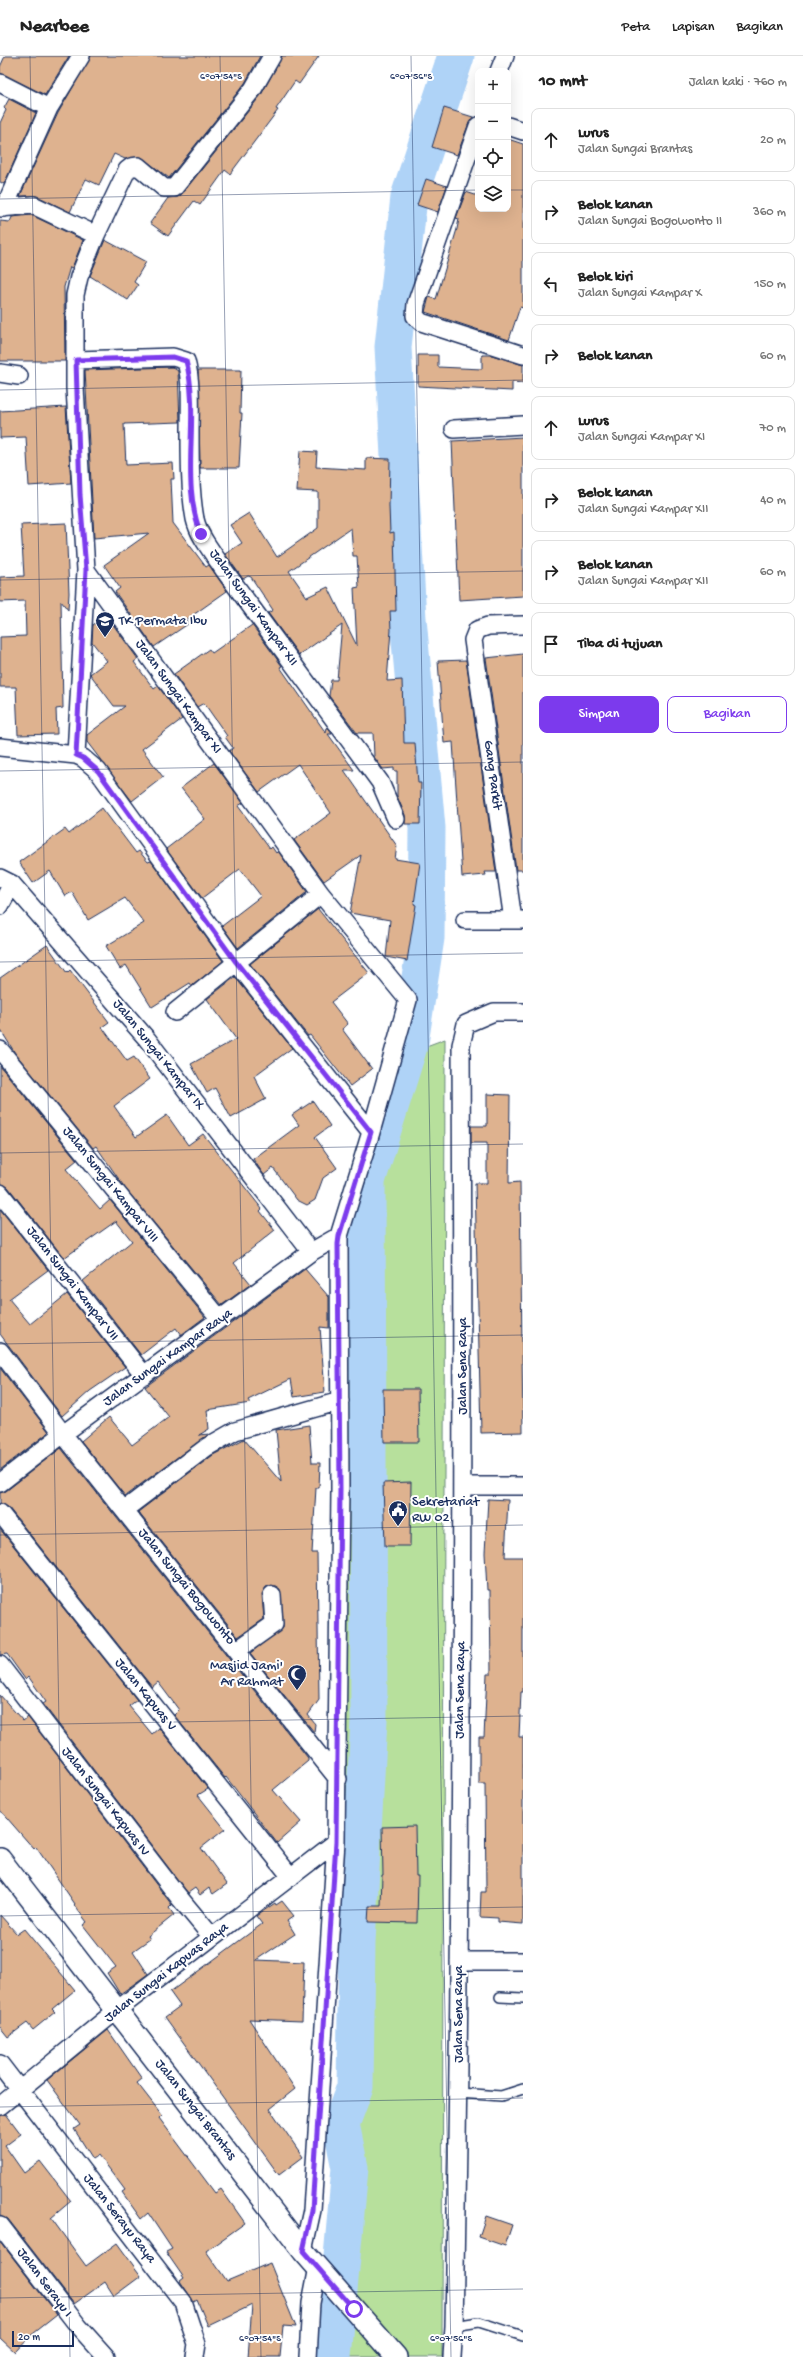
<!DOCTYPE html>
<html lang="id">
<meta charset="utf-8">
<style>
:root{--surface:#fff;--page:#f6f6f6;--text:#222;--muted:#767676;--line:#e0e0e0;--accent:#7c3aed}
body{margin:0;font-family:"Gochi Hand",sans-serif;background:var(--page);color:var(--text)}
.controls{position:absolute;right:12px;top:12px;display:grid;overflow:hidden;border-radius:8px;box-shadow:0 4px 16px #0002}
.controls button{width:36px;height:36px;display:grid;place-items:center;padding:0;border:0;border-bottom:1px solid var(--line);background:var(--surface);color:var(--text);font:20px sans-serif}
.scale{position:absolute;left:12px;bottom:10px;width:62px;box-sizing:border-box;padding-left:4px;border:2px solid #1b2f5e;border-top:0;font-size:11px;line-height:14px;white-space:nowrap;color:#1b2f5e;-webkit-text-stroke:3px #fff;paint-order:stroke}
.stop{position:absolute;width:12px;height:12px;margin:-9px;border:3px solid #7c3aed;border-radius:50%;background:#fff}
.stop.end{background:#7c3aed;border-color:#fff;box-shadow:0 1px 4px #0008}
.list{margin:0;padding:0;list-style:none}
h2{display:flex;justify-content:space-between;align-items:center;height:52px;margin:0;padding:0 16px;font-size:17px}
h2 small{font-size:13px;font-weight:400;color:var(--muted)}
.list li{display:grid;grid-template-columns:26px 1fr auto;gap:12px;align-items:center;box-sizing:border-box;height:64px;margin:0 8px 8px;padding:0 8px;border:1px solid var(--line);border-radius:8px}
.list b{display:block;font-size:15px;white-space:nowrap}
.list p{margin:0;font-size:13px;white-space:nowrap;color:var(--muted)}
.list em{font-size:13px;font-style:normal;color:var(--muted)}
.actions{display:flex;gap:8px;padding:12px 16px}
.actions a{flex:1;padding:9px 0;border:1px solid var(--accent);border-radius:8px;text-align:center;font-size:14px;color:var(--accent)}
.actions .main{background:var(--accent);color:#fff}
.icon{flex:none;width:22px;height:22px;fill:none;stroke:currentColor;stroke-width:2;stroke-linecap:round;stroke-linejoin:round}
.map{position:relative;flex:none;width:523px;height:2301px;overflow:hidden}
header{display:flex;align-items:center;gap:24px;box-sizing:border-box;height:56px;padding:0 20px;background:var(--surface);border-bottom:1px solid var(--line)}
header strong{font-size:19px}
nav{display:flex;gap:22px;margin-inline-start:auto;font-size:14px}
main{display:flex}
aside{flex:1;background:var(--surface)}
.map>svg:first-child{display:block}
.park{fill:#b7e09c;stroke:#69887d}
.lines{fill:none;stroke-linecap:round;stroke-linejoin:round}
.river{stroke:#afd3f7;stroke-width:37}
.building{fill:#deb28f;stroke:#1b2f5e;fill-rule:evenodd}
.service-casing{stroke:#1b2f5e;stroke-width:12}
.minor-casing{stroke:#1b2f5e;stroke-width:20}
.tertiary-casing{stroke:#1b2f5e;stroke-width:24}
.service{stroke:#fff;stroke-width:9}
.minor{stroke:#fff;stroke-width:17}
.tertiary{stroke:#fff;stroke-width:21}
.route{stroke:#7c3aed;stroke-width:5}
.ticks{fill:none;stroke:#1b2f5e;stroke-width:1;stroke-opacity:0.45}
.labels{text-anchor:middle;dominant-baseline:central;stroke-width:4;stroke-linejoin:round;paint-order:stroke}
.street-label{font-size:14px;fill:#1b2f5e;stroke:#fff}
.poi-label{font-size:14px;fill:#1b2f5e;stroke:#fff;text-anchor:start}
.ticks-label{font-size:10px;text-anchor:middle;fill:#1b2f5e;stroke:#fff;stroke-width:4;stroke-linejoin:round;paint-order:stroke}
</style>
<header>
<strong>Nearbee</strong>
<nav><a>Peta</a><a>Lapisan</a><a>Bagikan</a></nav>
</header>
<main>
<div class="map">
<svg width="523" height="2301" viewBox="0 0 523 2301">
<rect width="100%" height="100%" fill="#fff"/>
<filter id="ink" filterUnits="userSpaceOnUse"><feTurbulence type="fractalNoise" baseFrequency=".025" numOctaves="2"/><feDisplacementMap in="SourceGraphic" scale="8" xChannelSelector="R" yChannelSelector="G"/><feConvolveMatrix kernelMatrix="1 2 1 2 8 2 1 2 1" color-interpolation-filters="sRGB"/></filter>
<g filter="url(#ink)">
<!-- park -->
<path class="park" d="M445,983L442,2301H337L347,1791L345,1436L349,1169L405,998Z"/>
<g class="lines">
<!-- river -->
<path class="river" d="M333,2301L350,2112L341,2068L355,2031L357,1887L369,1664L367,1125L410,987L426,882L427,772L408,563L393,291L409,141L456,0"/>
</g>
<!-- building -->
<path class="building" d="M5,0H69L45,39L0,17V11Z
M91,0H260L245,27L169,122L141,101L125,103L114,98L99,129L86,123L70,156L37,140H20L58,57Z
M282,0H319L299,28L295,25L276,53L278,54L230,118L225,114L200,149L194,145L168,180L150,167L168,142L178,141L182,138L261,39Z
M9,43L36,57L4,128L0,126V67L6,54L4,52Z
M444,52L473,61L469,67L457,99L432,91Z
M508,83L523,88V252L520,251L509,284L425,256L429,241L436,243L457,173L459,163L456,162L466,136L478,140V153H508Z
M426,123L447,130L438,156L417,149Z
M31,159L83,184L72,212L70,211L64,231L65,305H0V165L10,166L12,161Z
M105,184L146,206L134,226L138,229L128,244L90,220Z
M418,299H438V311L482,313V299H492L523,309V327L512,326V335L418,330Z
M172,311L178,315L180,366L124,368L126,409L173,407L174,423H171L173,467L206,511L209,509L227,535L186,564L188,568L154,591L115,536L120,532L104,509L149,477L94,482L85,314Z
M198,314H241L240,357H242L239,412H200Z
M66,351L71,427L29,430L26,381L0,382V355Z
M523,381V540L459,544L452,385Z
M300,395L317,396L316,411L366,414V402L390,403L389,450L390,477L394,476L396,555H390L391,574L387,625L402,624L404,687H415L418,727H421L420,768H405V759L397,740V715H394V712L383,713L374,701L373,677H357L329,640L331,624H337L342,569L299,599L268,557L273,554L251,521L248,520L243,523L225,498L242,487L230,469L249,457L277,501L318,472V436L297,435ZM351,472L353,500H357L359,531L354,532L357,590L328,531L307,541L289,515Z
M66,467L69,537L68,554L61,545L63,652L56,653L57,678L18,679L16,631H0V581L26,580L25,545L0,546V521L24,520L21,469Z
M106,559L138,603L134,606L154,633L158,630L182,663L142,693L163,721L132,745L87,686V679L125,650H114L90,618L107,605L92,586L93,569Z
M252,569L282,610L280,611L326,677L327,671L332,678H328L354,714H344L397,790L395,803L420,807L414,848L416,849L407,905L386,901L390,864L350,857L361,799L324,825L294,784L331,757L298,708L259,736L229,695L233,692L225,681L227,680L204,647L197,651L174,618L209,593L212,597Z
M523,598V814H516L486,602Z
M466,604L496,816H485L486,819L462,821L453,686L444,687L438,605Z
M214,707L243,747L238,750L270,793L272,791L276,797L278,795L307,836L238,892L222,870L261,840L240,813L202,842L166,793L205,763L181,732Z
M102,752L136,797L139,795L148,806L151,805L223,905L192,930L190,927L152,951L126,909L120,913L106,890L144,867L125,842L88,864L72,836L65,840L50,815L33,827L19,806L65,773L69,778Z
M318,853L369,917L331,946L348,968L342,973L372,1013L350,1030L310,979L308,980L250,908Z
M47,889L67,917L70,914L109,966L102,971L127,1005L134,1001L150,1023L114,1050L136,1081L167,1059L188,1089L203,1078L262,1153L260,1155L275,1174L234,1207L251,1228L222,1249L125,1132L96,1090L93,1092L15,997L0,973V922Z
M235,921L292,992L254,1020L266,1043L231,1062L215,1032L207,1037L191,1008L236,983L207,943Z
M0,1010L77,1104L66,1113L100,1153L110,1144L205,1261L181,1279L176,1272L141,1299L83,1225L132,1185L116,1165L64,1202L8,1131L0,1127Z
M487,1038L510,1039L509,1127L520,1126L523,1376L481,1377L475,1127H487V1087H471V1070H487Z
M313,1045L330,1070L315,1081L337,1112L323,1122L315,1144L307,1149L297,1144L273,1112L264,1119L253,1103L299,1069L292,1059Z
M0,1153L48,1214L9,1243L30,1268L67,1238L125,1311L90,1335L62,1360L0,1278Z
M305,1213L329,1241V1272L320,1271L325,1336L294,1341L291,1323L248,1344L250,1347L207,1354L209,1373L199,1379L209,1378L125,1440L81,1385L109,1361L132,1389L169,1361L145,1331Z
M0,1312L49,1376L0,1414Z
M383,1333H418L419,1386H384Z
M309,1369L312,1407H320L319,1432H316L312,1497H317L319,1644L308,1659L315,1668L314,1676L250,1597L283,1572L280,1533L272,1529L266,1531L262,1539L264,1563L238,1581L138,1456L213,1399L244,1383L281,1426L276,1374Z
M61,1392L308,1702V1705L273,1734L301,1766L277,1787L226,1721L225,1722L174,1659L179,1654L158,1626L152,1631L8,1451L0,1447V1437L6,1435Z
M411,1426L410,1490H385L383,1427Z
M488,1443L508,1444L505,1501H523V1636H521L519,1681H523V1868L498,1866V1862L480,1861L481,1836H486L485,1728H479V1681H484L487,1618H491L490,1534H487L485,1497Z
M0,1473L137,1644L129,1650L152,1678L159,1672L208,1733L198,1739L225,1773L201,1792L227,1828L213,1838L209,1832L200,1839L195,1832L188,1837L43,1648L46,1646L28,1620L25,1623L7,1598L0,1599Z
M0,1639L23,1665L28,1661L172,1849L169,1852L174,1859L148,1880L150,1883L133,1895L148,1918L120,1938L107,1917L116,1911L83,1869L87,1866L74,1849L75,1848L36,1791L34,1793L0,1754Z
M415,1770L416,1820H418L417,1867L368,1866L369,1850H381L382,1819H383L382,1771Z
M282,1845L294,1860L287,1865L295,1878L256,1904L304,1906L302,1965L249,1963L295,2033L270,2053L303,2101L279,2119L165,1961L180,1950L170,1936L262,1868L256,1860L275,1847L276,1849Z
M0,1859L17,1878L24,1873L75,1934L52,1953L55,1956L33,1974L27,1967L8,1981L0,1971Z
M108,1974L142,2023L137,2027L162,2059L159,2062L215,2137L221,2133L245,2167L206,2195L227,2225L270,2207L296,2271L283,2270L280,2301H248L252,2249L208,2270L197,2244L194,2246L180,2225L184,2222L166,2196L172,2193L148,2157L141,2163L122,2136L125,2134L99,2099L93,2103L74,2073L80,2069L47,2024Z
M6,2058L21,2078L5,2090L24,2117L40,2105L71,2145L51,2162L86,2210L117,2187L141,2220L114,2240L105,2226L74,2248L8,2163L0,2159V2060Z
M486,2160L512,2169L505,2190L479,2181Z
M0,2185L57,2259L29,2281L15,2296L0,2282Z"/>
<g class="lines">
<defs>
<path id="service" d="M500,1941L523,1942
M459,2037L501,2040L523,2033
M454,2270L479,2266L523,2280"/>
<path id="minor" d="M272,0L253,33L174,132H164L138,110L131,111L127,114L96,179L79,221L75,239V332L86,514L321,838L408,944L371,1076L339,1180L340,1433L336,1786L312,2154L303,2195
M499,15L505,0
M0,27L49,52
M478,70L416,248L415,260L421,266L523,299
M508,70L523,75
M0,152L33,149L96,179
M4,152L49,52L81,0
M76,304L173,301L186,305C192,328 190,351 190,375C190,403 190,436 195,463C199,481 214,498 224,514L380,726L396,763
M0,317L19,320
M454,373L523,369
M0,691L76,699L83,702L98,715L236,906L371,1076
M76,699L86,514
M0,822L12,828L147,983L311,1196
M0,850L12,828
M465,864H523
M513,864L473,584L477,574L488,570L523,569
M175,956L321,838
M0,994L220,1263
M0,1137L144,1319
M0,1295L63,1378L338,1723
M0,1427L63,1378L311,1196L339,1180
M463,1430H523
M124,1454L207,1391L235,1375L340,1345
M0,1457L291,1821
M236,1595L274,1568L272,1539
M0,1609L178,1840L212,1881
M459,1905H523
M0,2008L183,2246L197,2288L195,2301
M0,2050L117,1954L336,1786
M0,2169L79,2271L106,2301
M308,2301L311,2247L318,2211
M452,2301L454,2270C462,1843 463,1416 461,989L466,968L494,956H523"/>
<path id="tertiary" d="M0,1803L303,2195L396,2301"/>
</defs>
<!-- service casing -->
<use href="#service" class="service-casing"/>
<!-- minor casing -->
<use href="#minor" class="minor-casing"/>
<!-- tertiary casing -->
<use href="#tertiary" class="tertiary-casing"/>
<!-- service -->
<use href="#service" class="service"/>
<!-- minor -->
<use href="#minor" class="minor"/>
<!-- tertiary -->
<use href="#tertiary" class="tertiary"/>
</g>
</g>
<g class="lines" filter="url(#ink)">
<!-- route -->
<path class="route" d="M201,478C179,424 201,360 186,305L173,301L76,304L80,439L86,514L76,699L83,702L98,715L236,906L371,1076L339,1180L338,1188L340,1433L336,1786L312,2154L303,2195L354,2253"/>
</g>
<!-- ticks -->
<path class="ticks" d="M30,0L70,2301M220,0L261,2301M411,0L451,2301M508,134H523M0,143L478,134M0,334L523,324M0,524L523,515M0,715L523,706M0,906L523,897M0,1097L523,1088M0,1288L523,1279M0,1479L523,1469M0,1669L523,1660M0,1860L523,1851M0,2051L523,2042M0,2242L523,2233"/>
<!-- icons -->
<defs>
<symbol id="school-pin" viewBox="-11 -11 22 30"><path d="M0 17L-7.5 6A9.5 9.5 0 1 1 7.5 6Z" fill="#1b2f5e" stroke="#fff"/><path d="M0-5L7-2L0 1L-7-2ZM-4 1L0 2.5L4 1V4Q0 6-4 4Z" fill="#fff"/></symbol>
<symbol id="civic-pin" viewBox="-11 -11 22 30"><path d="M0 17L-7.5 6A9.5 9.5 0 1 1 7.5 6Z" fill="#1b2f5e" stroke="#fff"/><path d="M-.6-6.5H3V-4.5H.6V-3L4-1V1h2V6H-6V1h2V-1L-.6-3ZM-1.2 2.5V6h2.4V2.5Z" fill="#fff"/></symbol>
<symbol id="mosque-pin" viewBox="-11 -11 22 30"><path d="M0 17L-7.5 6A9.5 9.5 0 1 1 7.5 6Z" fill="#1b2f5e" stroke="#fff"/><path d="M3.5-4.9A6 6 0 1 0 3.5 4.9A5 5 0 1 1 3.5-4.9Z" fill="#fff"/></symbol>
</defs>
<g fill-rule="evenodd">
<use href="#school-pin" x="94" y="554" width="22" height="30"/>
<use href="#civic-pin" x="387" y="1443" width="22" height="30"/>
<use href="#mosque-pin" x="286" y="1607" width="22" height="30"/>
</g>
<g class="labels">
<!-- street labels -->
<g class="street-label">
<text transform="translate(253 552) rotate(54)">Jalan Sungai Kampar XII</text>
<text transform="translate(178 641) rotate(54)">Jalan Sungai Kampar XI</text>
<text transform="translate(492 719) rotate(82)">Gang Parkit</text>
<text transform="translate(158 999) rotate(51)">Jalan Sungai Kampar IX</text>
<text transform="translate(110 1129) rotate(51)">Jalan Sungai Kampar VIII</text>
<text transform="translate(72 1228) rotate(52)">Jalan Sungai Kampar VII</text>
<text transform="translate(168 1302) rotate(-36)">Jalan Sungai Kampar Raya</text>
<text transform="translate(463 1310) rotate(-90)">Jalan Sena Raya</text>
<text transform="translate(186 1531) rotate(51)">Jalan Sungai Bogowonto</text>
<text transform="translate(461 1634) rotate(-89)">Jalan Sena Raya</text>
<text transform="translate(145 1639) rotate(51)">Jalan Kapuas V</text>
<text transform="translate(105 1746) rotate(52)">Jalan Sungai Kapuas IV</text>
<text transform="translate(167 1917) rotate(-38)">Jalan Sungai Kapuas Raya</text>
<text transform="translate(459 1958) rotate(-90)">Jalan Sena Raya</text>
<text transform="translate(195 2054) rotate(52)">Jalan Sungai Brantas</text>
<text transform="translate(119 2163) rotate(52)">Jalan Serayu Raya</text>
<text transform="translate(44 2227) rotate(53)">Jalan Serayu I</text>
</g>
<!-- poi labels -->
<g class="poi-label">
<text x="119" y="565">TK Permata Ibu</text>
<text x="412" y="1446">Sekretariat<tspan x="412" dy="16">RW 02</tspan></text>
<text x="283" y="1610" text-anchor="end">Masjid Jami'<tspan x="283" dy="16">Ar Rahmat</tspan></text>
</g>
</g>
<g class="ticks-label">
<text x="221" y="23">6°07'54"S</text>
<text x="411" y="23">6°07'56"S</text>
<text x="260" y="2285">6°07'54"S</text>
<text x="451" y="2285">6°07'56"S</text>
</g>
</svg>
<div class="controls">
<button>+</button>
<button>−</button>
<button><svg class="icon" aria-label="locate" viewBox="0 0 24 24"><circle cx="12" cy="12" r="6"/><path d="M12 2v4M12 18v4M2 12h4M18 12h4"/></svg></button>
<button><svg class="icon" aria-label="layers" viewBox="0 0 24 24"><path d="M12 4l9 5-9 5-9-5zM3 14l9 5 9-5"/></svg></button>
</div>
<div class="scale">20 m</div>
<div class="stop" style="left:354px;top:2253px"></div>
<div class="stop end" style="left:201px;top:478px"></div>
</div>
<aside>
<h2>10 mnt<small>Jalan kaki · 760 m</small></h2>
<ul class="list">
<li><svg class="icon" aria-label="ahead" viewBox="0 0 24 24"><path d="M12 20V5M6 11l6-6 6 6"/></svg><div><b>Lurus</b><p>Jalan Sungai Brantas</p></div><em>20 m</em></li>
<li><svg class="icon" aria-label="right" viewBox="0 0 24 24"><path d="M7 20v-9h11M14 6l5 5-5 5"/></svg><div><b>Belok kanan</b><p>Jalan Sungai Bogowonto II</p></div><em>360 m</em></li>
<li><svg class="icon" aria-label="left" viewBox="0 0 24 24"><path d="M17 20v-9H6M10 6l-5 5 5 5"/></svg><div><b>Belok kiri</b><p>Jalan Sungai Kampar X</p></div><em>150 m</em></li>
<li><svg class="icon" aria-label="right" viewBox="0 0 24 24"><path d="M7 20v-9h11M14 6l5 5-5 5"/></svg><div><b>Belok kanan</b></div><em>60 m</em></li>
<li><svg class="icon" aria-label="ahead" viewBox="0 0 24 24"><path d="M12 20V5M6 11l6-6 6 6"/></svg><div><b>Lurus</b><p>Jalan Sungai Kampar XI</p></div><em>70 m</em></li>
<li><svg class="icon" aria-label="right" viewBox="0 0 24 24"><path d="M7 20v-9h11M14 6l5 5-5 5"/></svg><div><b>Belok kanan</b><p>Jalan Sungai Kampar XII</p></div><em>40 m</em></li>
<li><svg class="icon" aria-label="right" viewBox="0 0 24 24"><path d="M7 20v-9h11M14 6l5 5-5 5"/></svg><div><b>Belok kanan</b><p>Jalan Sungai Kampar XII</p></div><em>60 m</em></li>
<li><svg class="icon" aria-label="arrive" viewBox="0 0 24 24"><path d="M6 21V4h12l-3 4 3 4H6"/></svg><div><b>Tiba di tujuan</b></div></li>
</ul>
<div class="actions"><a class="main">Simpan</a><a>Bagikan</a></div>
</aside>
</main>
